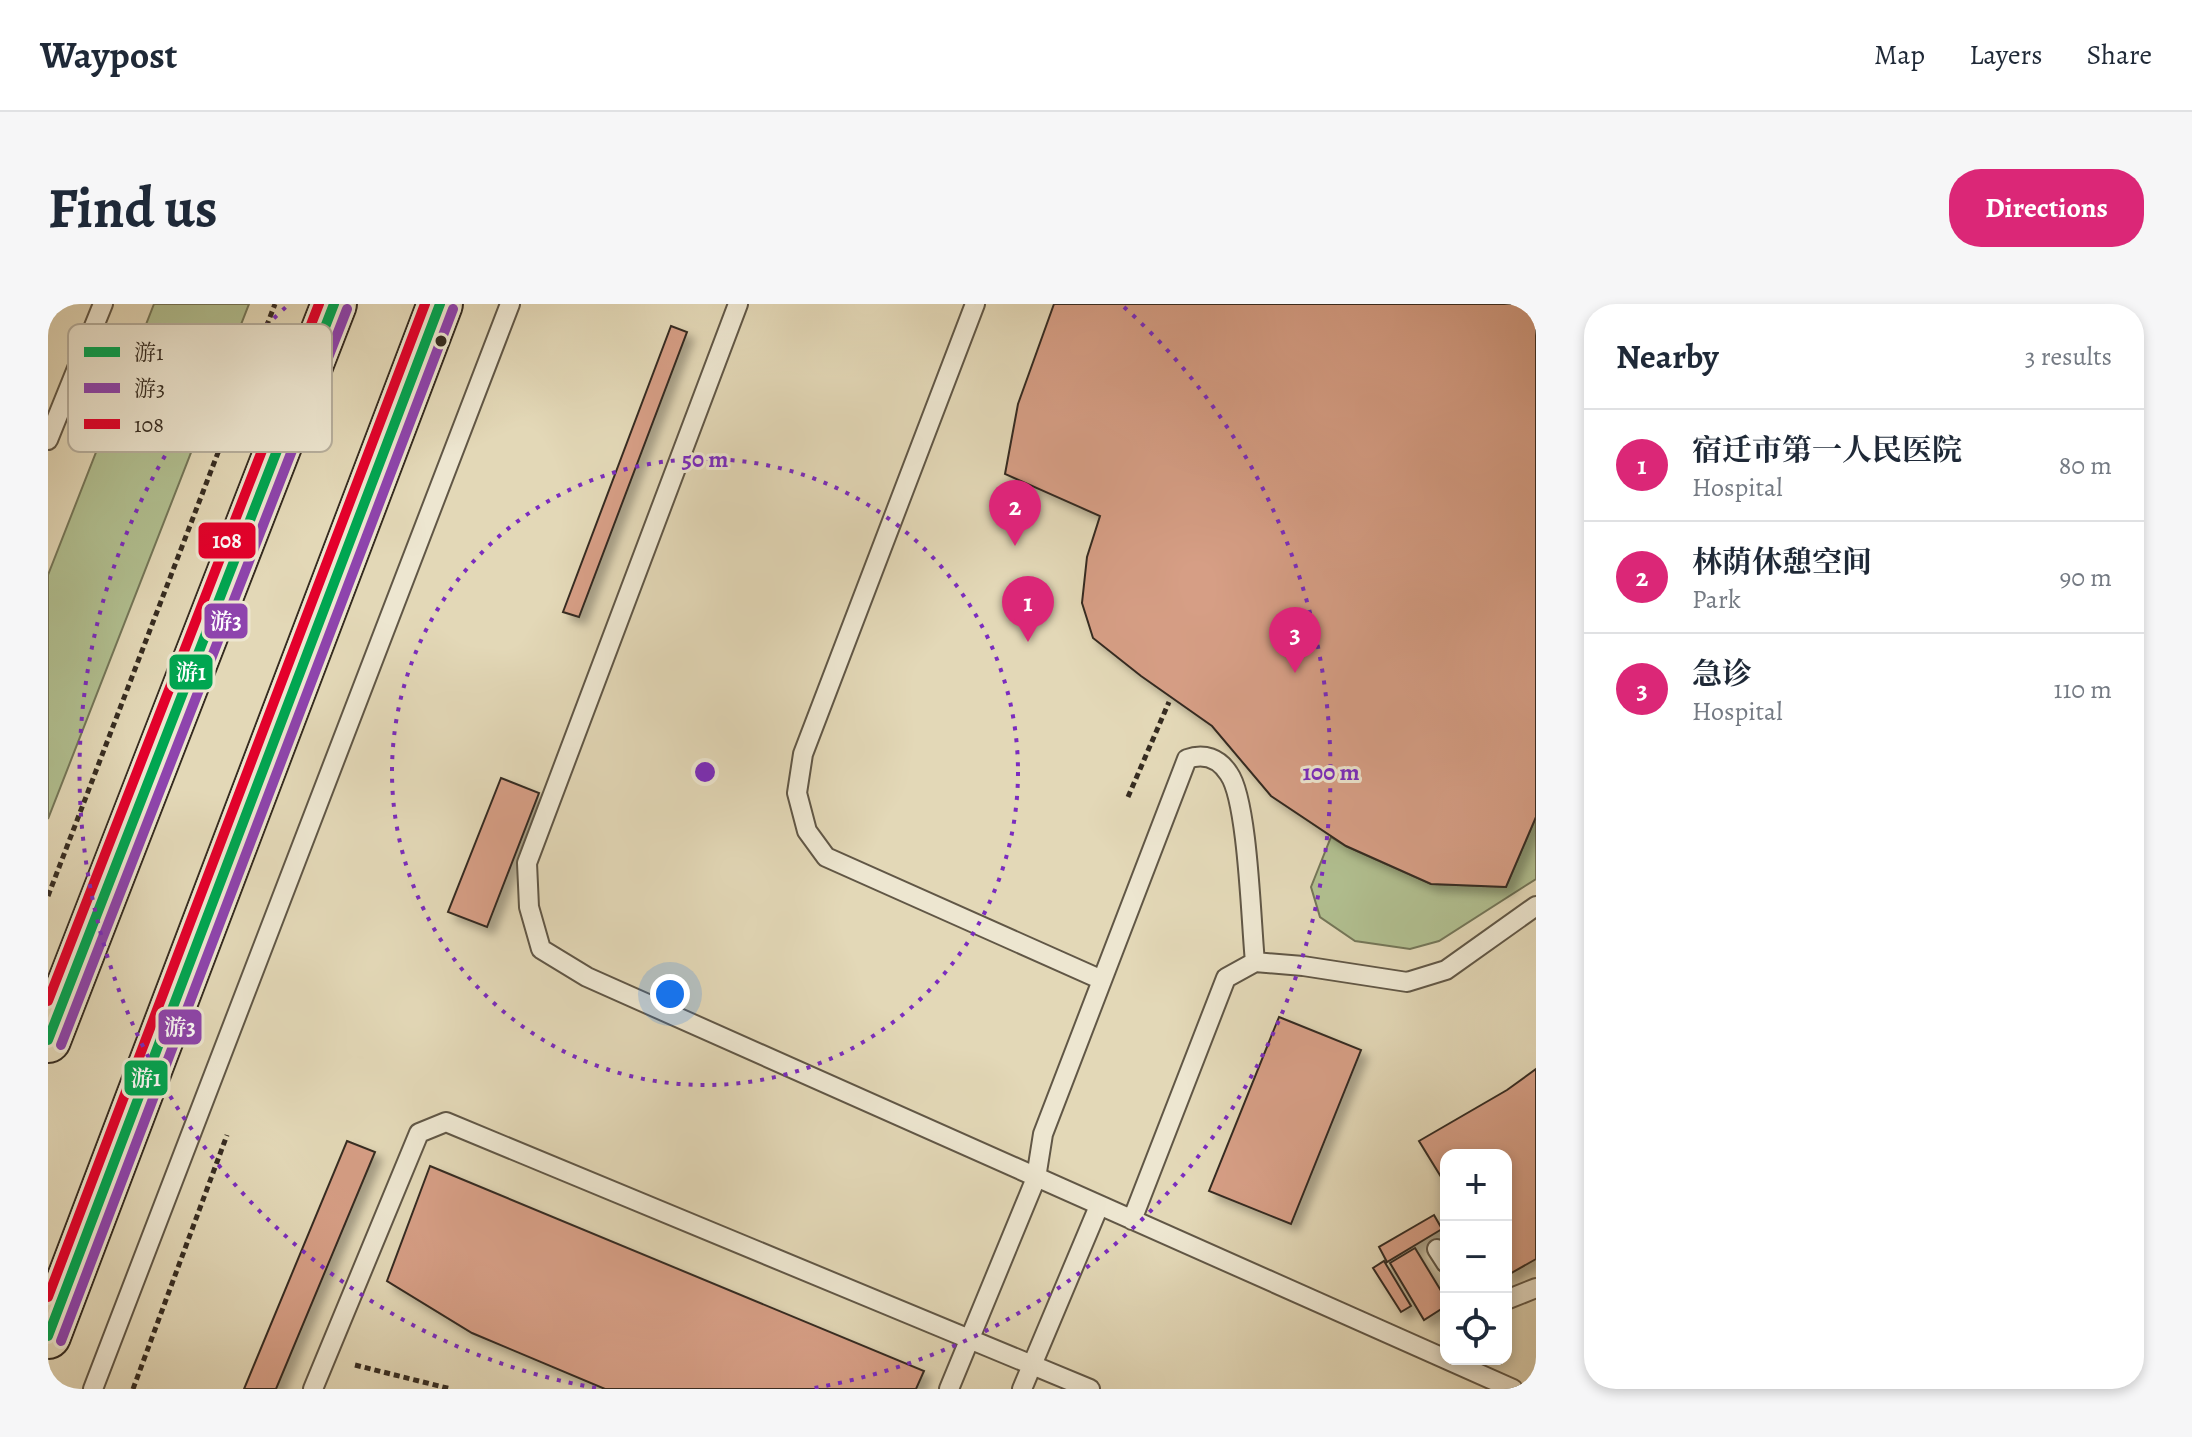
<!DOCTYPE html>
<meta charset="utf-8">
<style>
:root{--surface:#fff;--page:#f6f6f7;--text:#1f2937;--muted:#747a83;--line:#e0e1e3;--accent:#db2777}
body{margin:0;font-family:Alegreya,"Noto Serif SC",serif;background:var(--page);color:var(--text)}
.controls{position:absolute;right:24px;bottom:24px;display:grid;overflow:hidden;border-radius:16px;box-shadow:0 4px 12px #0003}
.controls button{width:72px;height:72px;display:grid;place-items:center;padding:0;border:0;border-bottom:2px solid var(--line);background:var(--surface);color:var(--text);font:40px sans-serif}
.you{position:absolute;left:622px;top:690px;width:28px;height:28px;margin:-20px;border:6px solid #fff;border-radius:50%;background:#1a73e8;box-shadow:0 0 0 12px #1a73e833}
.badge{display:grid;place-items:center;width:52px;height:52px;border-radius:50%;background:var(--accent);color:#fff;font-size:26px;font-weight:700}
.pin{position:absolute;translate:-50% -66px;filter:drop-shadow(0 2px 4px #0008)}
.pin::after{content:'';position:absolute;top:42px;width:28px;height:24px;background:inherit;clip-path:polygon(0 0,100% 0,50% 100%)}
.list{margin:0;padding:0;list-style:none}
h2{display:flex;justify-content:space-between;align-items:center;height:104px;margin:0;padding:0 32px;font-size:34px}
h2 small{font-size:26px;font-weight:400;color:var(--muted)}
.list li{display:grid;grid-template-columns:52px 1fr auto;gap:24px;align-items:center;box-sizing:border-box;height:112px;padding:0 32px;border-top:2px solid var(--line)}
.list b{display:block;font-size:30px;white-space:nowrap}
.list p{margin:0;font-size:26px;white-space:nowrap;color:var(--muted)}
.list em{font-size:26px;font-style:normal;color:var(--muted)}
.icon{flex:none;width:44px;height:44px;fill:none;stroke:currentColor;stroke-width:2;stroke-linecap:round;stroke-linejoin:round}
.map{position:relative;flex:none;width:1488px;height:1085px;overflow:hidden;border-radius:32px}
header{display:flex;align-items:center;gap:48px;box-sizing:border-box;height:112px;padding:0 40px;background:var(--surface);border-bottom:2px solid var(--line)}
header strong{font-size:38px}
nav{display:flex;gap:44px;margin-inline-start:auto;font-size:28px}
.intro{display:flex;align-items:center;justify-content:space-between;box-sizing:border-box;height:192px;padding:0 48px}
h1{margin:0;font-size:56px}
.button{padding:20px 36px;border-radius:32px;background:var(--accent);color:#fff;font-size:28px;font-weight:700}
main{display:flex;gap:48px;padding:0 48px}
aside{flex:1;background:var(--surface);border-radius:32px;box-shadow:0 4px 12px #0003}
.map>svg:first-child{display:block}
.green{fill:#b1bf90;stroke:#747658;stroke-width:2}
.building{fill:#d69e85;stroke:#362c21;stroke-width:2;filter:url(#shadow)}
.lines{fill:none;stroke-linecap:round;stroke-linejoin:round}
.service-casing{stroke:#615746;stroke-width:22}
.primary-casing{stroke:#362c21;stroke-width:48}
.path{stroke:#362c21;stroke-width:5;stroke-dasharray:6 4;stroke-linecap:butt}
.service{stroke:#ede6d0;stroke-width:18}
.primary{stroke:#e3d8b7;stroke-width:44}
.bus-1-casing{stroke:#ede6d0;stroke-width:16}
.bus-2-casing{stroke:#ede6d0;stroke-width:16}
.bus-3-casing{stroke:#ede6d0;stroke-width:16}
.bus-1{stroke:#00a651;stroke-width:10}
.bus-2{stroke:#8e44ad;stroke-width:10}
.bus-3{stroke:#e4002b;stroke-width:10}
.ring{fill:none;stroke:#7b2cbf;stroke-width:4;stroke-dasharray:4 8}
.bus-dot{fill:#362c21;stroke:#ede6d0;stroke-width:3}
.key{fill:#ede6d0;stroke:#b6ae9c;stroke-width:2}
.key-label{font-size:22px;fill:#362c21}
.centre{fill:#7b2cbf;stroke:#ede6d0;stroke-width:4}
.ring-label{font-size:24px;text-anchor:middle;font-weight:bold;fill:#7b2cbf;stroke:#ede6d0;stroke-width:6;stroke-linejoin:round;paint-order:stroke}
.line-badge{stroke:#ede6d0;stroke-width:3}
.badge-label{font-size:22px;text-anchor:middle;font-weight:bold;fill:#fff}
</style>
<header>
<strong>Waypost</strong>
<nav><a>Map</a><a>Layers</a><a>Share</a></nav>
</header>
<div class="intro"><h1>Find us</h1><a class="button">Directions</a></div>
<main>
<div class="map">
<svg width="1488" height="1085" viewBox="0 0 1488 1085">
<defs>
<filter id="shadow"><feDropShadow dx="7" dy="7" stdDeviation="4" flood-color="#0004"/></filter>
</defs>
<rect width="100%" height="100%" fill="#e3d8b7"/>
<filter id="stains"><feTurbulence type="fractalNoise" baseFrequency=".0025" numOctaves="4"/><feColorMatrix values="0 0 0 0 .2 0 0 0 0 .09 0 0 0 0 .02 0 0 0 .5 -.17"/></filter>
<radialGradient id="worn" r=".72"><stop offset=".6" stop-color="#630" stop-opacity="0"/><stop offset="1" stop-color="#630" stop-opacity=".3"/></radialGradient>
<!-- green -->
<path class="green" d="M106,0H201L0,515V271Z
M1488,513V575L1391,637L1362,645L1307,637L1272,613L1263,583L1283,533L1298,542L1383,580L1458,583Z"/>
<!-- building -->
<path class="building" d="M1006,0H1488V513L1458,583L1383,580L1298,542L1223,492L1164,422L1093,372L1045,334L1034,299L1039,253L1052,212L957,170L970,100Z
M623,22L639,28L531,313L515,308Z
M453,474L491,489L439,623L400,608Z
M1231,713L1313,746L1243,920L1161,887Z
M1488,765V955L1458,972V851H1398V881L1371,837L1459,786Z
M299,837L327,848L228,1085H196Z
M382,862L876,1067L868,1085H557L424,1029L339,977Z
M1386,911L1394,925L1339,958L1331,943Z
M1367,944L1398,995V1002L1376,1016L1342,959Z
M1336,957L1363,1002L1353,1008L1325,964Z"/>
<g class="lines">
<defs>
<path id="service" d="M690,0L479,559L481,603L493,645L539,673L1465,1085
M927,0L755,450L749,489L759,527L778,553L1054,676
M0,136L55,0
M1084,916L1178,674L1207,658L1255,662L1359,678L1398,666L1488,602
M1389,945L1398,959
M1458,996L1488,984
M45,1085L462,0
M265,1085L371,829L398,818L1042,1085
M901,1085L988,874L995,830L1139,455C1156,449 1171,454 1181,470C1200,497 1203,619 1207,658
M974,1085L1051,902"/>
<path id="primary" d="M0,736L286,0
M0,1032L392,0"/>
</defs>
<!-- service casing -->
<use href="#service" class="service-casing"/>
<!-- primary casing -->
<use href="#primary" class="primary-casing"/>
<!-- path -->
<path class="path" d="M1080,493L1121,398
M0,592L227,0
M307,1061L403,1085
M85,1085L179,831"/>
<!-- service -->
<use href="#service" class="service"/>
<!-- primary -->
<use href="#primary" class="primary"/>
<defs>
<path id="bus-1" d="M0,736L286,0
M0,1032L392,0"/>
<path id="bus-2" d="M13,741L299,5
M13,1037L405,5"/>
<path id="bus-3" d="M0,697L271,0
M0,993L377,0"/>
</defs>
<!-- bus-1 casing -->
<use href="#bus-1" class="bus-1-casing"/>
<!-- bus-2 casing -->
<use href="#bus-2" class="bus-2-casing"/>
<!-- bus-3 casing -->
<use href="#bus-3" class="bus-3-casing"/>
<!-- bus-1 -->
<use href="#bus-1" class="bus-1"/>
<!-- bus-2 -->
<use href="#bus-2" class="bus-2"/>
<!-- bus-3 -->
<use href="#bus-3" class="bus-3"/>
</g>
<!-- distance rings -->
<g class="ring">
<circle cx="657" cy="468" r="313"/>
<path d="M548 1084A626 626 0 0 1 238 3M1076 3A626 626 0 0 1 766 1084"/>
</g>
<!-- markers -->
<circle class="bus-dot" cx="393" cy="37" r="7"/>
<!-- legend -->
<rect x="20" y="20" width="264" height="128" rx="12" class="key"/>
<rect x="36" y="43" width="36" height="10" fill="#00a651"/>
<rect x="36" y="79" width="36" height="10" fill="#8e44ad"/>
<rect x="36" y="115" width="36" height="10" fill="#e4002b"/>
<g class="key-label">
<text x="86" y="56">游1</text>
<text x="86" y="92">游3</text>
<text x="86" y="128">108</text>
</g>
<circle cx="657" cy="468" r="12" class="centre"/>
<g class="ring-label">
<text x="657" y="163">50 m</text>
<text x="1283" y="476">100 m</text>
</g>
<g class="line-badge">
<rect x="149" y="217" width="60" height="39" rx="8" fill="#e4002b"/>
<rect x="155" y="298" width="46" height="38" rx="8" fill="#8e44ad"/>
<rect x="120" y="349" width="46" height="38" rx="8" fill="#00a651"/>
<rect x="109" y="704" width="46" height="38" rx="8" fill="#8e44ad"/>
<rect x="75" y="755" width="46" height="38" rx="8" fill="#00a651"/>
</g>
<g class="badge-label">
<text x="179" y="244">108</text>
<text x="178" y="325">游3</text>
<text x="143" y="376">游1</text>
<text x="132" y="731">游3</text>
<text x="98" y="782">游1</text>
</g>
<rect width="100%" height="100%" filter="url(#stains)"/>
<rect width="100%" height="100%" fill="url(#worn)"/>
</svg>
<div class="controls">
<button>+</button>
<button>−</button>
<button><svg class="icon" aria-label="locate" viewBox="0 0 24 24"><circle cx="12" cy="12" r="6"/><path d="M12 2v4M12 18v4M2 12h4M18 12h4"/></svg></button>
</div>
<div class="you"></div>
<div class="pin badge" style="left:980px;top:338px">1</div>
<div class="pin badge" style="left:967px;top:242px">2</div>
<div class="pin badge" style="left:1247px;top:369px">3</div>
</div>
<aside>
<h2>Nearby<small>3 results</small></h2>
<ul class="list">
<li><span class="badge">1</span><div><b>宿迁市第一人民医院</b><p>Hospital</p></div><em>80 m</em></li>
<li><span class="badge">2</span><div><b>林荫休憩空间</b><p>Park</p></div><em>90 m</em></li>
<li><span class="badge">3</span><div><b>急诊</b><p>Hospital</p></div><em>110 m</em></li>
</ul>
</aside>
</main>
